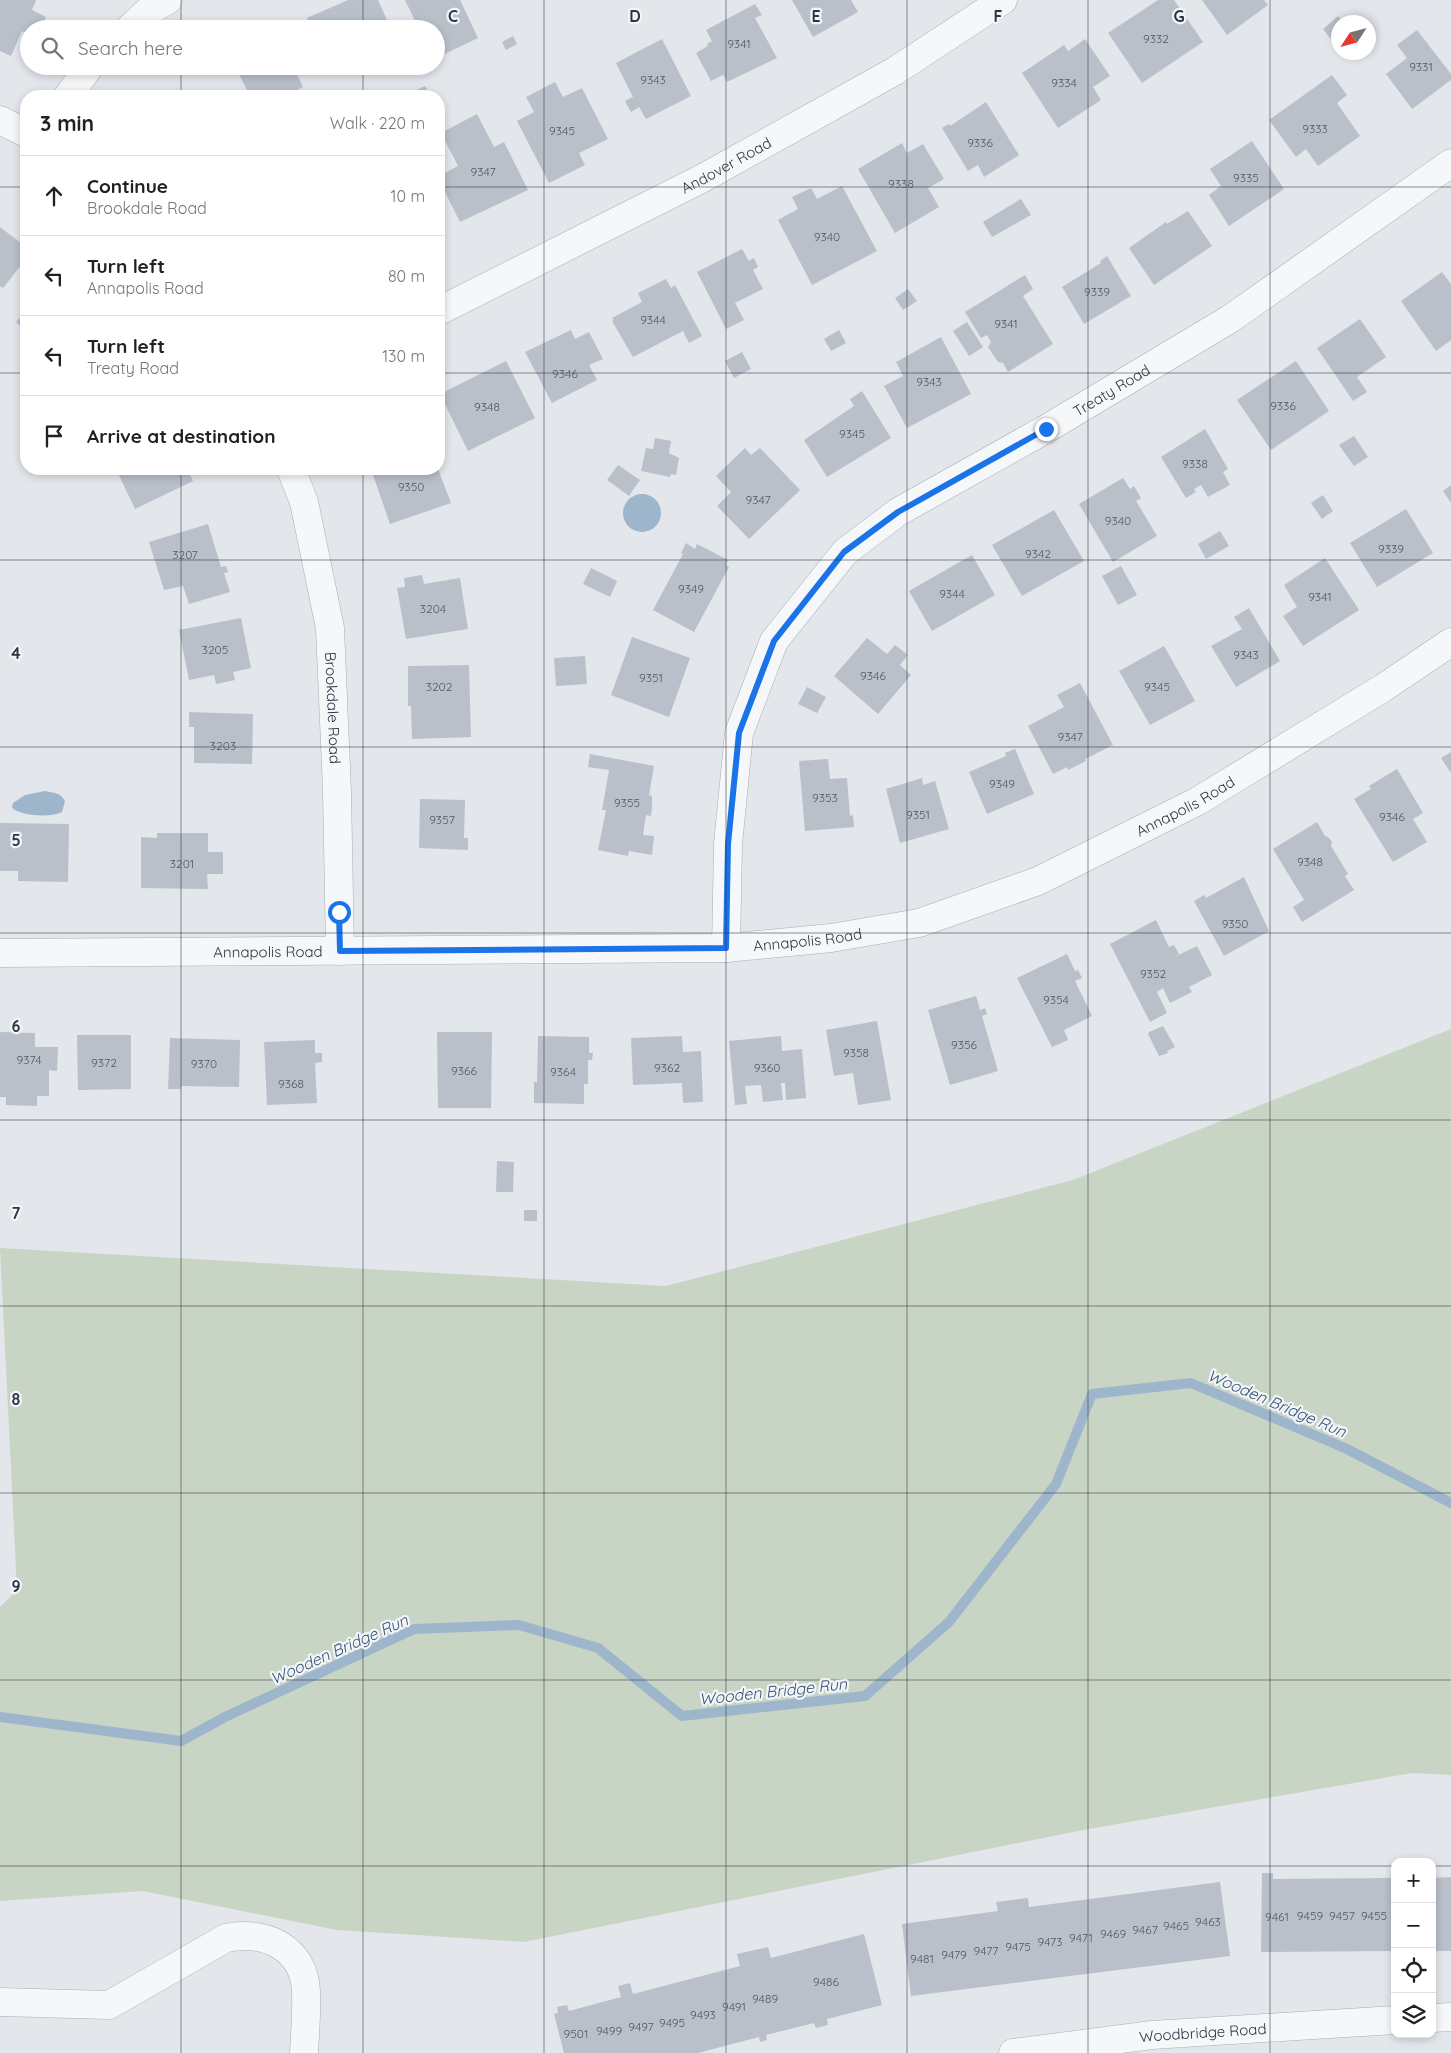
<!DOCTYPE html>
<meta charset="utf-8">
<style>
:root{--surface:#fff;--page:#f6f6f6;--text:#202124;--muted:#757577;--line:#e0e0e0}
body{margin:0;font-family:Quicksand,sans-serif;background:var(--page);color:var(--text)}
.controls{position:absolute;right:15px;bottom:15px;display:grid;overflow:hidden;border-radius:10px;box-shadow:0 2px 8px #0003}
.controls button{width:45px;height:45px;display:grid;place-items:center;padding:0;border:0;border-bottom:1px solid var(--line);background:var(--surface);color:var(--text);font:25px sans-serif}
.compass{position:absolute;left:1331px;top:15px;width:45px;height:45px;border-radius:50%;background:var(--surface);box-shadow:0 2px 8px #0003;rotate:234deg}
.stop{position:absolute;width:15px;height:15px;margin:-11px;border:4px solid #1a73e8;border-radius:50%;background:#fff}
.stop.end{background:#1a73e8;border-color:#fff;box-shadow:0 1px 5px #0008}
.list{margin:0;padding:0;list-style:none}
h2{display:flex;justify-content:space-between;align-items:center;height:65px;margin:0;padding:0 20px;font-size:21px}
h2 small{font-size:16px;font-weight:400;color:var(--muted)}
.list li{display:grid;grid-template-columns:32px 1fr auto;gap:15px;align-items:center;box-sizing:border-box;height:80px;padding:0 20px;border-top:1px solid var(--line)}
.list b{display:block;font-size:19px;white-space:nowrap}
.list p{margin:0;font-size:16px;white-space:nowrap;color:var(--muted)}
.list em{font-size:16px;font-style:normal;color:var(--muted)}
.icon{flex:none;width:28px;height:28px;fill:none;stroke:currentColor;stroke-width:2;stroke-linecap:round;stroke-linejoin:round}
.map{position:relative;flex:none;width:1451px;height:2053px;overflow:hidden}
.search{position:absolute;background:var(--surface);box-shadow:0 2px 8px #0003;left:20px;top:20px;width:425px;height:55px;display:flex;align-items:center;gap:12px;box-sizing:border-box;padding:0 18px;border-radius:28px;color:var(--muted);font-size:19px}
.panel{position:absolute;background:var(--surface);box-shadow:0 2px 8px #0003;left:20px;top:90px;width:425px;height:385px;border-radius:20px}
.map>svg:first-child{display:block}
.green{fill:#c9d5c4}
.water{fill:#9eb6cb}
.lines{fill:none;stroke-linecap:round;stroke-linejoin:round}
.stream{stroke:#9eb6cb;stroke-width:10}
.building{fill:#bac0c9}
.minor-casing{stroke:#a8adb6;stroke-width:29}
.minor{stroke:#f6f7f9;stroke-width:28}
.route{stroke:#1a73e8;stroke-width:6}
.grid{fill:none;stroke:#2b3544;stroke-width:1;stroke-opacity:0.55}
.labels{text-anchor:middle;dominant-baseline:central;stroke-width:4.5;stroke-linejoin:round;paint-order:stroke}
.number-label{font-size:12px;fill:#4f5865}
.street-label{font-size:15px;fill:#2b3544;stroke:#f3f5f8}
.water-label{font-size:16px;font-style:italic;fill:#345578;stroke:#f3f5f8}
.grid-label{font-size:16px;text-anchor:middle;font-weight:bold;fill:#2b3544;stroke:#f3f5f8;stroke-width:4.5;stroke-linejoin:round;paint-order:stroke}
</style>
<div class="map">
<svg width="1451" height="2053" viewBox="0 0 1451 2053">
<rect width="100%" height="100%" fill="#e3e6eb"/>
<!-- green -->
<path class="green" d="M1451,1029V1775L1412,1773L1083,1830L524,1942L337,1930L143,1891L0,1901V1607L17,1590L0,1248L666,1286L1073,1180Z"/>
<!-- water -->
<path class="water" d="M623 513a19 19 0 1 1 38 0a19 19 0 1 1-38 0Z
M45,791C54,793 60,792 65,801L62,812C52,818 17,816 12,807L13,803L25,795Z"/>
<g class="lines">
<!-- stream -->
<path class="stream" d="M0,1717L181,1741L225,1717L414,1629L519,1625L598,1648L682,1716L865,1696L949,1622L1056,1484L1092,1394L1191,1383L1347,1449L1451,1503"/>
</g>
<!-- building -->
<path class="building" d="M0,0H36L32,10L46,17L41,29H29V34L22,31L11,56L0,51Z
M348,0H378L391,29H311L307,18Z
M405,0H460L478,38L436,58V29H419Z
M792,0H851L858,12L813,37Z
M1158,0H1174L1203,42L1142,83L1108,33Z
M1202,0H1264L1268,5L1227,35Z
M755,4L762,15L755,18L777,58L727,82L723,75L711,81L696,53L708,46L707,44L712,41L706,30Z
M1338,16L1343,22H1338L1337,47L1323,29Z
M1417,30L1451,74V80L1412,109L1386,74L1407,58L1397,45Z
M513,36L517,44L506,50L502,42Z
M662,39L691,96L646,119L639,107L631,112L625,101L633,97L616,63Z
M1085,39L1110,76L1093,87L1101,100L1058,128L1022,73L1064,45L1068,51Z
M235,66H293L303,87L284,96H262L259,90L250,96Z
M1332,75L1347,95L1337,103L1360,136L1318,166L1306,149L1296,157L1269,120Z
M555,82L563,97L582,88L608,139L579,153L585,165L549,183L517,121L534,112L526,97Z
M425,86L431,96H413L411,93Z
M986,102L1019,155L984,177L978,165L968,171L942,128L949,124L950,126Z
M477,114L494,147L504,142L528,190L460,222L439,180V176L458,166L441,133Z
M1252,141L1284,189L1229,226L1209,195L1221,186L1210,169Z
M902,143L907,153L923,144L944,179L928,188L939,207L895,233L858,169Z
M842,186L877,251L812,285L778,220L798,209L792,197L811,188L817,199Z
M1021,199L1031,215L992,237L983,222Z
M1188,211L1212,246L1154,285L1129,248L1166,222L1167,224Z
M439,223L443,232L439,234Z
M0,227L26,247V259L3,288L0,286Z
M742,249L749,261L754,258L758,267L753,270L763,289L735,303L744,320L726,329L697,272Z
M1107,256L1131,296L1084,324L1062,287L1101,263L1100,261Z
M1442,272L1451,284V340L1436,351L1401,301Z
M1025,275L1033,289L1023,296L1053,344L1008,372L1003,363L998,362L988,347L991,342L987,335L981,338L965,312Z
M666,279L671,288L675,285L702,336L689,343L683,331L633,357L612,321L614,320L612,318L642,302L638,293Z
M908,289L917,301L903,310L895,298Z
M26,311V332L16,322Z
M1360,319L1386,357L1357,377L1367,392L1353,401L1317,348Z
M967,322L983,347L969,356L953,331Z
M571,330L575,339L589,332L603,359L589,365L597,380L552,403L525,352Z
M839,330L846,343L831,351L824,339Z
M941,337L971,394L907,428L884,386L903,376L896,362Z
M742,352L751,369L734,378L725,361Z
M506,361L535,418L468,451L440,394Z
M1296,361L1329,411L1271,450L1237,400Z
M862,391L891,438L827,477L804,440L854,406L850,399Z
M1205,429L1228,469L1223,472L1230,485L1208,497L1201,485L1194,489L1196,492L1186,498L1161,457Z
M1354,436L1368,457L1354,466L1339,445Z
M655,438L671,441L669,453L679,458L676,475L671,474L670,477L641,471L646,448L653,449Z
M745,448L751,455L760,448L800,490L749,539L717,506L731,492L716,476Z
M618,465L640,480L629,496L607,480Z
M116,469H187L193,481L135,509Z
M371,469H438L451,503L390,524Z
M1123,478L1130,489L1134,486L1141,498L1136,501L1157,536L1113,562L1079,504Z
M1451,485V503L1443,491Z
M1323,495L1333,511L1322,519L1311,503Z
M1406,509L1433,553L1377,587L1350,543Z
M1054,510L1084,561L1022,596L992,545Z
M208,524L221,567L226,566L228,572L224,573L230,592L189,604L183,586L164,590L149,542Z
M1220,531L1229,546L1206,559L1198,544Z
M686,543L695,549L697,544L728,560L726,565L729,567L694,632L653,610L683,554L681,553Z
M972,555L995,595L932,631L909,591Z
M1325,558L1359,610L1303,646L1283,616L1297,607L1284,585Z
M1121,566L1137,595L1118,605L1102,576Z
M591,568L617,581L610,597L583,584Z
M422,575L424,584L460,578L468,629L406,639L397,588L405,587L404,578Z
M1249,608L1280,661L1236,687L1211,646L1242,629L1234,617Z
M241,618L251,668L233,672L235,680L216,684L214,675L189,680L179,630Z
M632,637L690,658L669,717L611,695Z
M867,638L887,654L895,645L908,655L900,665L911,675L878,714L834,676Z
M1164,646L1195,701L1150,725L1119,671Z
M585,656L587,684L556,686L554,658Z
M469,665L471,737L412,739L411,706H408V666Z
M1080,683L1113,745L1085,759L1086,761L1068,770L1067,767L1053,774L1028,726L1064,707L1057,695Z
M807,687L826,697L817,713L798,704Z
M189,712L253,714L252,764L194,763V727H189Z
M1015,749L1034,794L987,814L969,772L1006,756L1005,753Z
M1451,752V773L1441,758Z
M590,754L654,766L649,795L652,796V808L651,816L646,815L643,835L654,836L652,855L629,851L628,856L598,850L606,810H602L609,770L588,767Z
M828,759L830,779L847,778L850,816L853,815L854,827L805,831L799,761Z
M1397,769L1423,813L1413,819L1427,842L1393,862L1354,799L1371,789L1369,786Z
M922,778L923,785L935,781L949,829L900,843L886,789Z
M420,799L465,800L464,838H468V850L419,848Z
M1317,822L1325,836L1328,837L1332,842L1331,846L1348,874L1345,876L1354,890L1302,922L1293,907L1304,900L1273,849Z
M0,823L69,824L68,882L18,881V871H0Z
M157,833H208V852H223V874H207L208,889L141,888V837L157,838Z
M1244,877L1269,931L1224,956L1194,901L1204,895L1206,898Z
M1156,920L1169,947L1174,945L1179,954L1174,957L1197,946L1212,975L1189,987L1192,992L1170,1003L1163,988L1157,992L1167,1013L1150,1022L1110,944Z
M1067,954L1075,971L1078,970L1082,978L1075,981L1092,1016L1064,1030L1068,1040L1052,1047L1017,978Z
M976,996L980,1010L985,1008L987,1014L982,1016L998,1071L950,1085L928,1010Z
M877,1021L891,1100L858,1105L853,1073L834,1076L826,1030Z
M1163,1026L1175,1047L1167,1051L1168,1053L1159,1056L1148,1034L1149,1032Z
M0,1032L35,1033V1047H58L57,1071L49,1070V1096H37V1106L6,1105V1097H0Z
M437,1032H492L491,1108H438Z
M77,1035H131V1089L78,1090Z
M538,1036L589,1037V1053H593L592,1060H588V1084H584V1104L534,1103V1082H537Z
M682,1036L683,1052L701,1051L703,1102L683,1103L682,1083L633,1085L631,1038Z
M781,1036L782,1051L802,1049L806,1098L786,1100L785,1083H781L783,1100L763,1102L761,1085L745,1086L747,1104L735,1105L729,1041Z
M170,1038L240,1040L239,1087L182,1086L181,1089H168Z
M315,1040V1053H322V1062L315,1063L317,1103L267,1105L264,1042Z
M497,1161L514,1162L513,1192H496Z
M524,1210H537V1221H524Z
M1262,1873H1273V1879L1395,1878V1951L1261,1952Z
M1451,1877V1951H1432V1878Z
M1220,1882L1230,1956L911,1996L902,1924L998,1911L996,1902L1028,1898L1029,1907Z
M864,1934L882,2005L827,2019L828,2025L816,2028L814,2023L766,2035L767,2040L760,2042L759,2037L698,2053H564L554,2014L558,2013L557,2007L567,2005L569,2011L621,1997L618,1986L630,1983L633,1994L740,1966L737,1954L768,1947L771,1958Z"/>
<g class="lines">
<defs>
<g id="minor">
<path d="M129,29L147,12L168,0"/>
<path d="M68,96L90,66"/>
<path d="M0,120L26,133"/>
<path id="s1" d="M439,311L703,178L895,71L1003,0"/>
<path id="s2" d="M291,469L304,502L330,628L337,791L340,951"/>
<path id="s3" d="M726,948L728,844L739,733L774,641L845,552L898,512L1046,429L1230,319L1451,163"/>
<path id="s4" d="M0,953L726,948L831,938L919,923L1038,881L1198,801L1383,688L1451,642"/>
<path d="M0,2002L109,2005L226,1938C264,1930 304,1947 306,1991C307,2012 305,2033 304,2053"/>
<path d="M1432,2018L1451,2017"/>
<path id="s5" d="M1013,2053L1152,2035L1395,2020"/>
</g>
</defs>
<!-- minor casing -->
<use href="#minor" class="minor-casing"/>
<!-- minor -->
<use href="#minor" class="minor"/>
</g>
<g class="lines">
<!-- route -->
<path class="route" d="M339,912L340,951L726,948L728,844L739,733L774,641L844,552L898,512L1046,429"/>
</g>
<!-- grid -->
<path class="grid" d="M181,0V29M363,0V29M544,0V2053M726,0V2053M907,0V2053M1088,0V2053M1270,0V2053M181,66V96M363,66V96M0,187H26M439,187H1451M0,373H26M439,373H1451M181,469V2053M363,469V2053M0,560H1451M0,747H1451M0,933H1451M0,1120H1451M0,1306H1451M0,1493H1451M0,1680H1451M0,1866H1395M1432,1866H1451"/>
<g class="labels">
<!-- number labels -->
<g class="number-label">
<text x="1156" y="38">9332</text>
<text x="739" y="43">9341</text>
<text x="1421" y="66">9331</text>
<text x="653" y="79">9343</text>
<text x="1064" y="82">9334</text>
<text x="1315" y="128">9333</text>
<text x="562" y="130">9345</text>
<text x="980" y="142">9336</text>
<text x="483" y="171">9347</text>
<text x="1246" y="177">9335</text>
<text x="901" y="183">9338</text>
<text x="827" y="236">9340</text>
<text x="1097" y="291">9339</text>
<text x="653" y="319">9344</text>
<text x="1006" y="323">9341</text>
<text x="565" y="373">9346</text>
<text x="929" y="381">9343</text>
<text x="1283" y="405">9336</text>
<text x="487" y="406">9348</text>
<text x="852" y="433">9345</text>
<text x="1195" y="463">9338</text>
<text x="411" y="486">9350</text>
<text x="758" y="499">9347</text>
<text x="1118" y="520">9340</text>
<text x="1391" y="548">9339</text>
<text x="1038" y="553">9342</text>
<text x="185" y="554">3207</text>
<text x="691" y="588">9349</text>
<text x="952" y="593">9344</text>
<text x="1320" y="596">9341</text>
<text x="433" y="608">3204</text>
<text x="215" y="649">3205</text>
<text x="1246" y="654">9343</text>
<text x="873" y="675">9346</text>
<text x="651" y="677">9351</text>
<text x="439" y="686">3202</text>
<text x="1157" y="686">9345</text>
<text x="1070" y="736">9347</text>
<text x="223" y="745">3203</text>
<text x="1002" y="783">9349</text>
<text x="825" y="797">9353</text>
<text x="627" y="802">9355</text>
<text x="918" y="814">9351</text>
<text x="1392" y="816">9346</text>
<text x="442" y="819">9357</text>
<text x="1310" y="861">9348</text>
<text x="182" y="863">3201</text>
<text x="1235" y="923">9350</text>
<text x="1153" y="973">9352</text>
<text x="1056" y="999">9354</text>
<text x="964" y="1044">9356</text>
<text x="856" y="1052">9358</text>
<text x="29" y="1059">9374</text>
<text x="104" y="1062">9372</text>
<text x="204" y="1063">9370</text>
<text x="667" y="1067">9362</text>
<text x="767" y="1067">9360</text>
<text x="464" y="1070">9366</text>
<text x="563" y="1071">9364</text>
<text x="291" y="1083">9368</text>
<text x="1310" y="1915">9459</text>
<text x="1342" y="1915">9457</text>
<text x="1374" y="1915">9455</text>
<text x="1277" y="1916">9461</text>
<text x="1208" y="1921">9463</text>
<text x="1176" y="1925">9465</text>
<text x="1145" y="1929">9467</text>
<text x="1113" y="1933">9469</text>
<text x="1081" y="1937">9471</text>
<text x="1050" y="1941">9473</text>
<text x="1018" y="1946">9475</text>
<text x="986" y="1950">9477</text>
<text x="954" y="1954">9479</text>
<text x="922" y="1958">9481</text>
<text x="826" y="1981">9486</text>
<text x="765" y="1998">9489</text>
<text x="734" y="2006">9491</text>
<text x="703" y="2014">9493</text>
<text x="672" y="2022">9495</text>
<text x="641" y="2026">9497</text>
<text x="609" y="2030">9499</text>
<text x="576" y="2033">9501</text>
</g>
<!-- street labels -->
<g class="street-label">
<text stroke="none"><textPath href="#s1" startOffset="322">Andover Road</textPath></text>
<text stroke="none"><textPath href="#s3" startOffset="740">Treaty Road</textPath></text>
<text stroke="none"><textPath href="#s2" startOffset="244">Brookdale Road</textPath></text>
<text stroke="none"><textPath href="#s4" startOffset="1212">Annapolis Road</textPath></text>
<text stroke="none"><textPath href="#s4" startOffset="808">Annapolis Road</textPath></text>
<text stroke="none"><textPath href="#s4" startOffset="268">Annapolis Road</textPath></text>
<text stroke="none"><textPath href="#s5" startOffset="191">Woodbridge Road</textPath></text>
</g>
<!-- water labels -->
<g class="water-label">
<text transform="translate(1277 1403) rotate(23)">Wooden Bridge Run</text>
<text transform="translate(339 1649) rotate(-24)">Wooden Bridge Run</text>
<text transform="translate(773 1691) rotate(-6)">Wooden Bridge Run</text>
</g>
</g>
<g class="grid-label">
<text x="453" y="22">C</text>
<text x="635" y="22">D</text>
<text x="816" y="22">E</text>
<text x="998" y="22">F</text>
<text x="1179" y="22">G</text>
<text x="16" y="659">4</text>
<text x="16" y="846">5</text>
<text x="16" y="1032">6</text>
<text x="16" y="1219">7</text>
<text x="16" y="1405">8</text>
<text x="16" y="1592">9</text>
</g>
</svg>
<div class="controls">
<button>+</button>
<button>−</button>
<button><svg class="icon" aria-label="locate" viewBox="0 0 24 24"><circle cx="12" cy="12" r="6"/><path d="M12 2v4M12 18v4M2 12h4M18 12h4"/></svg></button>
<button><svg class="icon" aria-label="layers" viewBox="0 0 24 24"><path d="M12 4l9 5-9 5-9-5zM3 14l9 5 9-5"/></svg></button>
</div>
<svg class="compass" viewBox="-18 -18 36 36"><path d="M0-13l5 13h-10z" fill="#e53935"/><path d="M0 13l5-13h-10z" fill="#757577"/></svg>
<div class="stop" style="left:339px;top:912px"></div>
<div class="stop end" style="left:1046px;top:429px"></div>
<div class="search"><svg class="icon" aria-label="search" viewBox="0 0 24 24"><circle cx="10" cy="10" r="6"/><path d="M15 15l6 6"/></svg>Search here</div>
<section class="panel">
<h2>3 min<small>Walk · 220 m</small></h2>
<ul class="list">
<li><svg class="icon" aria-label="ahead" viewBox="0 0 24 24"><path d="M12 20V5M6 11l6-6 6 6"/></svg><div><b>Continue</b><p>Brookdale Road</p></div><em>10 m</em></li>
<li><svg class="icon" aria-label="left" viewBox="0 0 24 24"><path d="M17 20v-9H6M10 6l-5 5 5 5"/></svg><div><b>Turn left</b><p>Annapolis Road</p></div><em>80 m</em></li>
<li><svg class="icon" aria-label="left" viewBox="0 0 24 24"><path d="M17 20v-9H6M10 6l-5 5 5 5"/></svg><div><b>Turn left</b><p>Treaty Road</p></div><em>130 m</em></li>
<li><svg class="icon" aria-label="arrive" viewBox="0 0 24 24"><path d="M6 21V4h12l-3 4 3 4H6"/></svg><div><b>Arrive at destination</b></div></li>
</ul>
</section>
</div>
